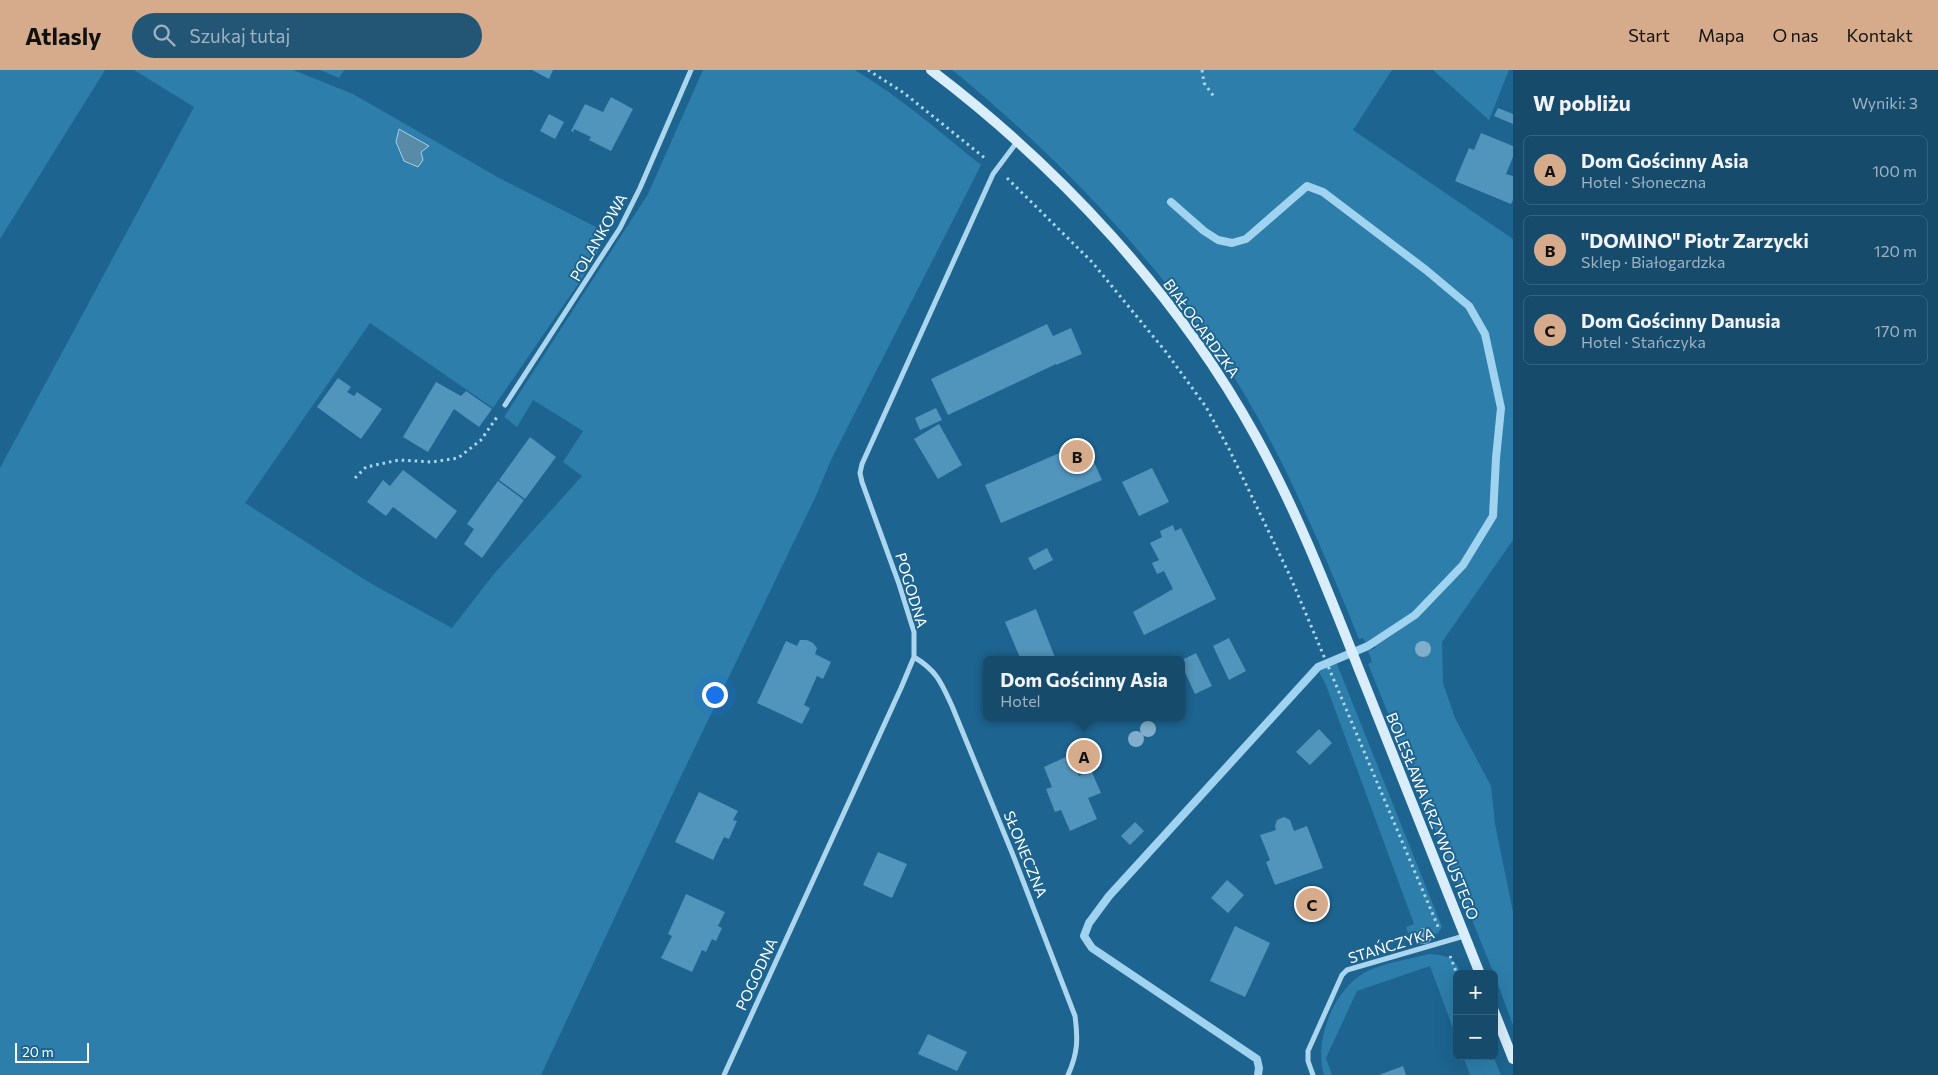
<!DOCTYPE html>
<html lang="pl">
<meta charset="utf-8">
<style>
:root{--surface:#164b6c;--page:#235574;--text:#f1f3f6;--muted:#9eb3c2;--line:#35637f;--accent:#d6ab8b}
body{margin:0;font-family:Commissioner,sans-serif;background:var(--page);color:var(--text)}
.controls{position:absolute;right:15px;bottom:15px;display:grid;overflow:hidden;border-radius:8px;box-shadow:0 5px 20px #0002}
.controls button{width:45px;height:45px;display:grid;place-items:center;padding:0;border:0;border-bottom:1px solid var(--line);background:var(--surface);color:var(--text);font:25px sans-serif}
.scale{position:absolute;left:15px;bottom:12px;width:74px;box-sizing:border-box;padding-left:5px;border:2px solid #fff;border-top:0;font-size:14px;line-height:18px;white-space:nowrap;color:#fff;-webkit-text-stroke:4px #1d6490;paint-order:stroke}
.you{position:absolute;left:714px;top:624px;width:18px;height:18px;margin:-12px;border:4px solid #fff;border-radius:50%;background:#1a73e8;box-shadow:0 0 0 8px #1a73e833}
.badge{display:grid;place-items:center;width:32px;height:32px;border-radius:50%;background:var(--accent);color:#111;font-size:16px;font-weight:700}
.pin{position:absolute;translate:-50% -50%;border:2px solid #fff;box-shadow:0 1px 5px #0006}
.popup{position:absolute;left:983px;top:586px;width:202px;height:65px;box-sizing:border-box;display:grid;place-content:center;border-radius:8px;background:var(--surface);filter:drop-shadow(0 1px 4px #0005);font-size:16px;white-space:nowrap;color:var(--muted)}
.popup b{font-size:19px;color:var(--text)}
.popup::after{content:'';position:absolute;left:50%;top:100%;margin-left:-10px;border:10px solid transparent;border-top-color:var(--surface)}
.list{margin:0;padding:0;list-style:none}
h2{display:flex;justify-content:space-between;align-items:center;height:65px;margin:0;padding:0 20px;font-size:21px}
h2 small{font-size:16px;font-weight:400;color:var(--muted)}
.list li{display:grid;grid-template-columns:32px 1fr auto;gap:15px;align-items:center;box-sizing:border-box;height:70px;margin:0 10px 10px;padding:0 10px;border:1px solid var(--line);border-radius:8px}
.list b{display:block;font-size:19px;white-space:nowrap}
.list p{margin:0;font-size:16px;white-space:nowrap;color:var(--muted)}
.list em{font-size:16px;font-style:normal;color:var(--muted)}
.icon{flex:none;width:28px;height:28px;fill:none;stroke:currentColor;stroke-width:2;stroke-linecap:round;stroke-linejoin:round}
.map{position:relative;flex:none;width:1513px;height:1005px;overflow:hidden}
header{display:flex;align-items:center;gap:30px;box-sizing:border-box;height:70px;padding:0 25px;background:var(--accent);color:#111}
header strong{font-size:24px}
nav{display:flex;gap:28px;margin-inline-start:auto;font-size:18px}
.search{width:350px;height:45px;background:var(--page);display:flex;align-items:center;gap:12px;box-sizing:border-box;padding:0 18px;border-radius:28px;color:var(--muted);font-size:19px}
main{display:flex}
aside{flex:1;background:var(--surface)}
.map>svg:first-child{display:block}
.green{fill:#2d7eab}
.water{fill:#598aa8;stroke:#9fd3ef}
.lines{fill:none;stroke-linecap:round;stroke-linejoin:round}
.stream{stroke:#9fd3ef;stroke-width:8}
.building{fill:#5295bc}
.path{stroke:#acd6ee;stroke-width:3;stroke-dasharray:2.5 4;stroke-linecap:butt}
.minor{stroke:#acd6ee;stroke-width:5}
.secondary{stroke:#d9edfa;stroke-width:10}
.tree{fill:#81aeca}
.labels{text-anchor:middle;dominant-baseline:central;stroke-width:4;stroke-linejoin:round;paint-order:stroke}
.street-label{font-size:15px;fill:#fff;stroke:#1d6490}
</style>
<header>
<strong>Atlasly</strong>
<div class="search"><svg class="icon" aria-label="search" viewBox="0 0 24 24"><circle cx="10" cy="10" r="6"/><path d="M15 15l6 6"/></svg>Szukaj tutaj</div>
<nav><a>Start</a><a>Mapa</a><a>O nas</a><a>Kontakt</a></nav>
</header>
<main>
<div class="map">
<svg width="1513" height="1005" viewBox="0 0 1513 1005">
<rect width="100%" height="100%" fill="#1d6490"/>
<!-- green -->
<path class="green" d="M0,0H105L0,169Z
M134,0H293L353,24L501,109L596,157L601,169L598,181L587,201L493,338L370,253L245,433L370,513L452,558L493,505L582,406L563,392L583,361L533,330L517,357L504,347L648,124L703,0H855C900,27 940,62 981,95L831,390L815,428L673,723L541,1005H0V398L194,37Z
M320,0H344L339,8Z
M952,0H1392L1353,60L1513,169V470L1442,572L1443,613L1455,648L1491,716L1495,754L1513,842V955L1494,904L1368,594L1372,592L1368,581L1375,578L1373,572L1366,574L1363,568L1359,569C1328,493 1297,418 1257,346C1221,280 1173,220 1124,164C1084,119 1043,78 998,39C983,26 968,12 952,0Z
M1433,0H1509L1489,50Z
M1337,594L1442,857L1438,863L1418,871L1408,863L1406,857L1414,854L1326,615L1319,602L1330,595Z
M1429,884C1448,886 1454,886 1461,904H1457V969L1430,896L1357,921L1326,988L1332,1005H1324C1313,970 1335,915 1370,900C1388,892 1410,889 1429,884Z
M1463,986H1493L1501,1005H1470Z"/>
<!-- water -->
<path class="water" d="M399,59L429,76L421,82L423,90L418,97L404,91L396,72Z"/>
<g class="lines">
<!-- stream -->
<path class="stream" d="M1171,132L1204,161L1218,170L1232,173L1246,169L1307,116L1323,122L1426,200L1469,236L1485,264L1501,338L1496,388L1493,446L1463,495L1415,545L1368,576L1318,597L1109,826L1089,853L1084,866L1092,878L1257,989L1259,998L1258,1005"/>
</g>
<!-- building -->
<path class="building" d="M532,0H553L549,9Z
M611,27L633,39L611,81L589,70L591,67L574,59L573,62L571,61L585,34L603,42Z
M1498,38L1513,44V54L1494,46Z
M549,44L564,52L555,69L540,61Z
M1481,63L1513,76V87L1506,104L1513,106V130L1511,134L1455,111L1469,78L1474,80Z
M1047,254L1053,266L1071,258L1082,284L1056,295V294L948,345L931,309Z
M338,308L351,317L347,322L354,326L357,322L382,339L361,369L317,337Z
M436,312L461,326L466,321L492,339L479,357L454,339L428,382L403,367Z
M936,338L942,350L920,360L915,348Z
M939,354L962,395L938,409L914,369Z
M530,367L556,387L525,429L499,410Z
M1085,372L1102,410L1001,453L985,415Z
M1152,398L1169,432L1139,446L1122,412Z
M403,400L457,441L436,469L393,437L386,446L367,432L383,410L390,416Z
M498,411L524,430L482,488L464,474L474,459L467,454Z
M1173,455L1175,461L1181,458L1216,529L1144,565L1133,542L1173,519L1164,501L1157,504L1152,493L1159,490L1150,473L1162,467L1160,461Z
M1047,478L1053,490L1034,500L1028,488Z
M1036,539L1056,590H1021L1005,552Z
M1229,568L1246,601L1229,610L1213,576Z
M800,570H807L813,573L817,578L815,584L831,592L823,609L817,606L804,635L810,638L802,654L757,633L786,571L797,576Z
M1196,583L1212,616L1195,624L1182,596V590Z
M1319,659L1332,673L1310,695L1296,682Z
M1070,685L1079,706L1091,700L1101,723L1088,728L1097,749L1070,761L1061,740L1055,742L1046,719L1052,717L1044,697Z
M699,722L738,741L733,750L737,751L729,769L724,767L713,790L675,772Z
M1284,747L1290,750L1294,761L1307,756L1323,798L1275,815L1266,792L1270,790L1260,765L1276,760L1275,756L1277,750Z
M1135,752L1144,761L1130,775L1121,766Z
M878,782L907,794L892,828L863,815Z
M1227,810L1244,825L1228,843L1211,828Z
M686,824L725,842L718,856L722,858L716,871L712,869L706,882L702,880L692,902L661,888L672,866L668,864Z
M1235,856L1270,873L1245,927L1210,911Z
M928,964L967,982L957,1001L918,984Z
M1403,996L1406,1005H1379Z"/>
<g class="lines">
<!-- path -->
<path class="path" d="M868,0L904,23L986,89
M1202,0L1204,13L1215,28
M1007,108L1092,192L1166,282L1206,337L1229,379L1290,506L1439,859
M355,408L366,397L399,390L432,392L458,388L481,370L497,347
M1450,886L1457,904"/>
<!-- minor -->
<path class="minor" d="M505,335L620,158L640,118L691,0
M914,587C937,601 941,612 952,636L1013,785L1075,946C1078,969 1078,983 1068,1005
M724,1005L901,618L914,587V562L899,514L862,412L860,403L862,394L993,104L1017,72
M1313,1005L1308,991V981L1342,905L1347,900L1464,866"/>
<!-- secondary -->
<path class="secondary" d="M931,0C1059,97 1177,224 1255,365C1300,446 1332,532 1366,617C1404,713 1442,808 1480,904
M1494,941L1513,989"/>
</g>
<!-- trees -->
<g class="tree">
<circle cx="1423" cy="579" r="8"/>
<circle cx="1148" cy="659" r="8"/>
<circle cx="1136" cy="669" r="8"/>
<circle cx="1424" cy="866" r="8"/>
</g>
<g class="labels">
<!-- street labels -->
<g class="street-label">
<text transform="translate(598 167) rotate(-60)">POLANKOWA</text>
<text transform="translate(1202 258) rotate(54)">BIAŁOGARDZKA</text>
<text transform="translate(912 520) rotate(73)">POGODNA</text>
<text transform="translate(1433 746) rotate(68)">BOLESŁAWA KRZYWOUSTEGO</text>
<text transform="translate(1026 784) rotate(68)">SŁONECZNA</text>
<text transform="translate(1391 875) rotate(-17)">STAŃCZYKA</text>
<text transform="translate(756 904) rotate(-65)">POGODNA</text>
</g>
</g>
</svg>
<div class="controls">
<button>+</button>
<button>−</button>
</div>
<div class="scale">20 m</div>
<div class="you"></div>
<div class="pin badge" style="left:1084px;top:686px">A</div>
<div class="popup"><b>Dom Gościnny Asia</b>Hotel</div>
<div class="pin badge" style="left:1077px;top:386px">B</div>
<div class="pin badge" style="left:1312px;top:834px">C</div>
</div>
<aside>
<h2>W pobliżu<small>Wyniki: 3</small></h2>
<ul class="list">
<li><span class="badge">A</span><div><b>Dom Gościnny Asia</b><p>Hotel · Słoneczna</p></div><em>100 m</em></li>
<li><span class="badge">B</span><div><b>&quot;DOMINO&quot; Piotr Zarzycki</b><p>Sklep · Białogardzka</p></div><em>120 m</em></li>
<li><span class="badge">C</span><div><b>Dom Gościnny Danusia</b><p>Hotel · Stańczyka</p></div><em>170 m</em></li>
</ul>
</aside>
</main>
